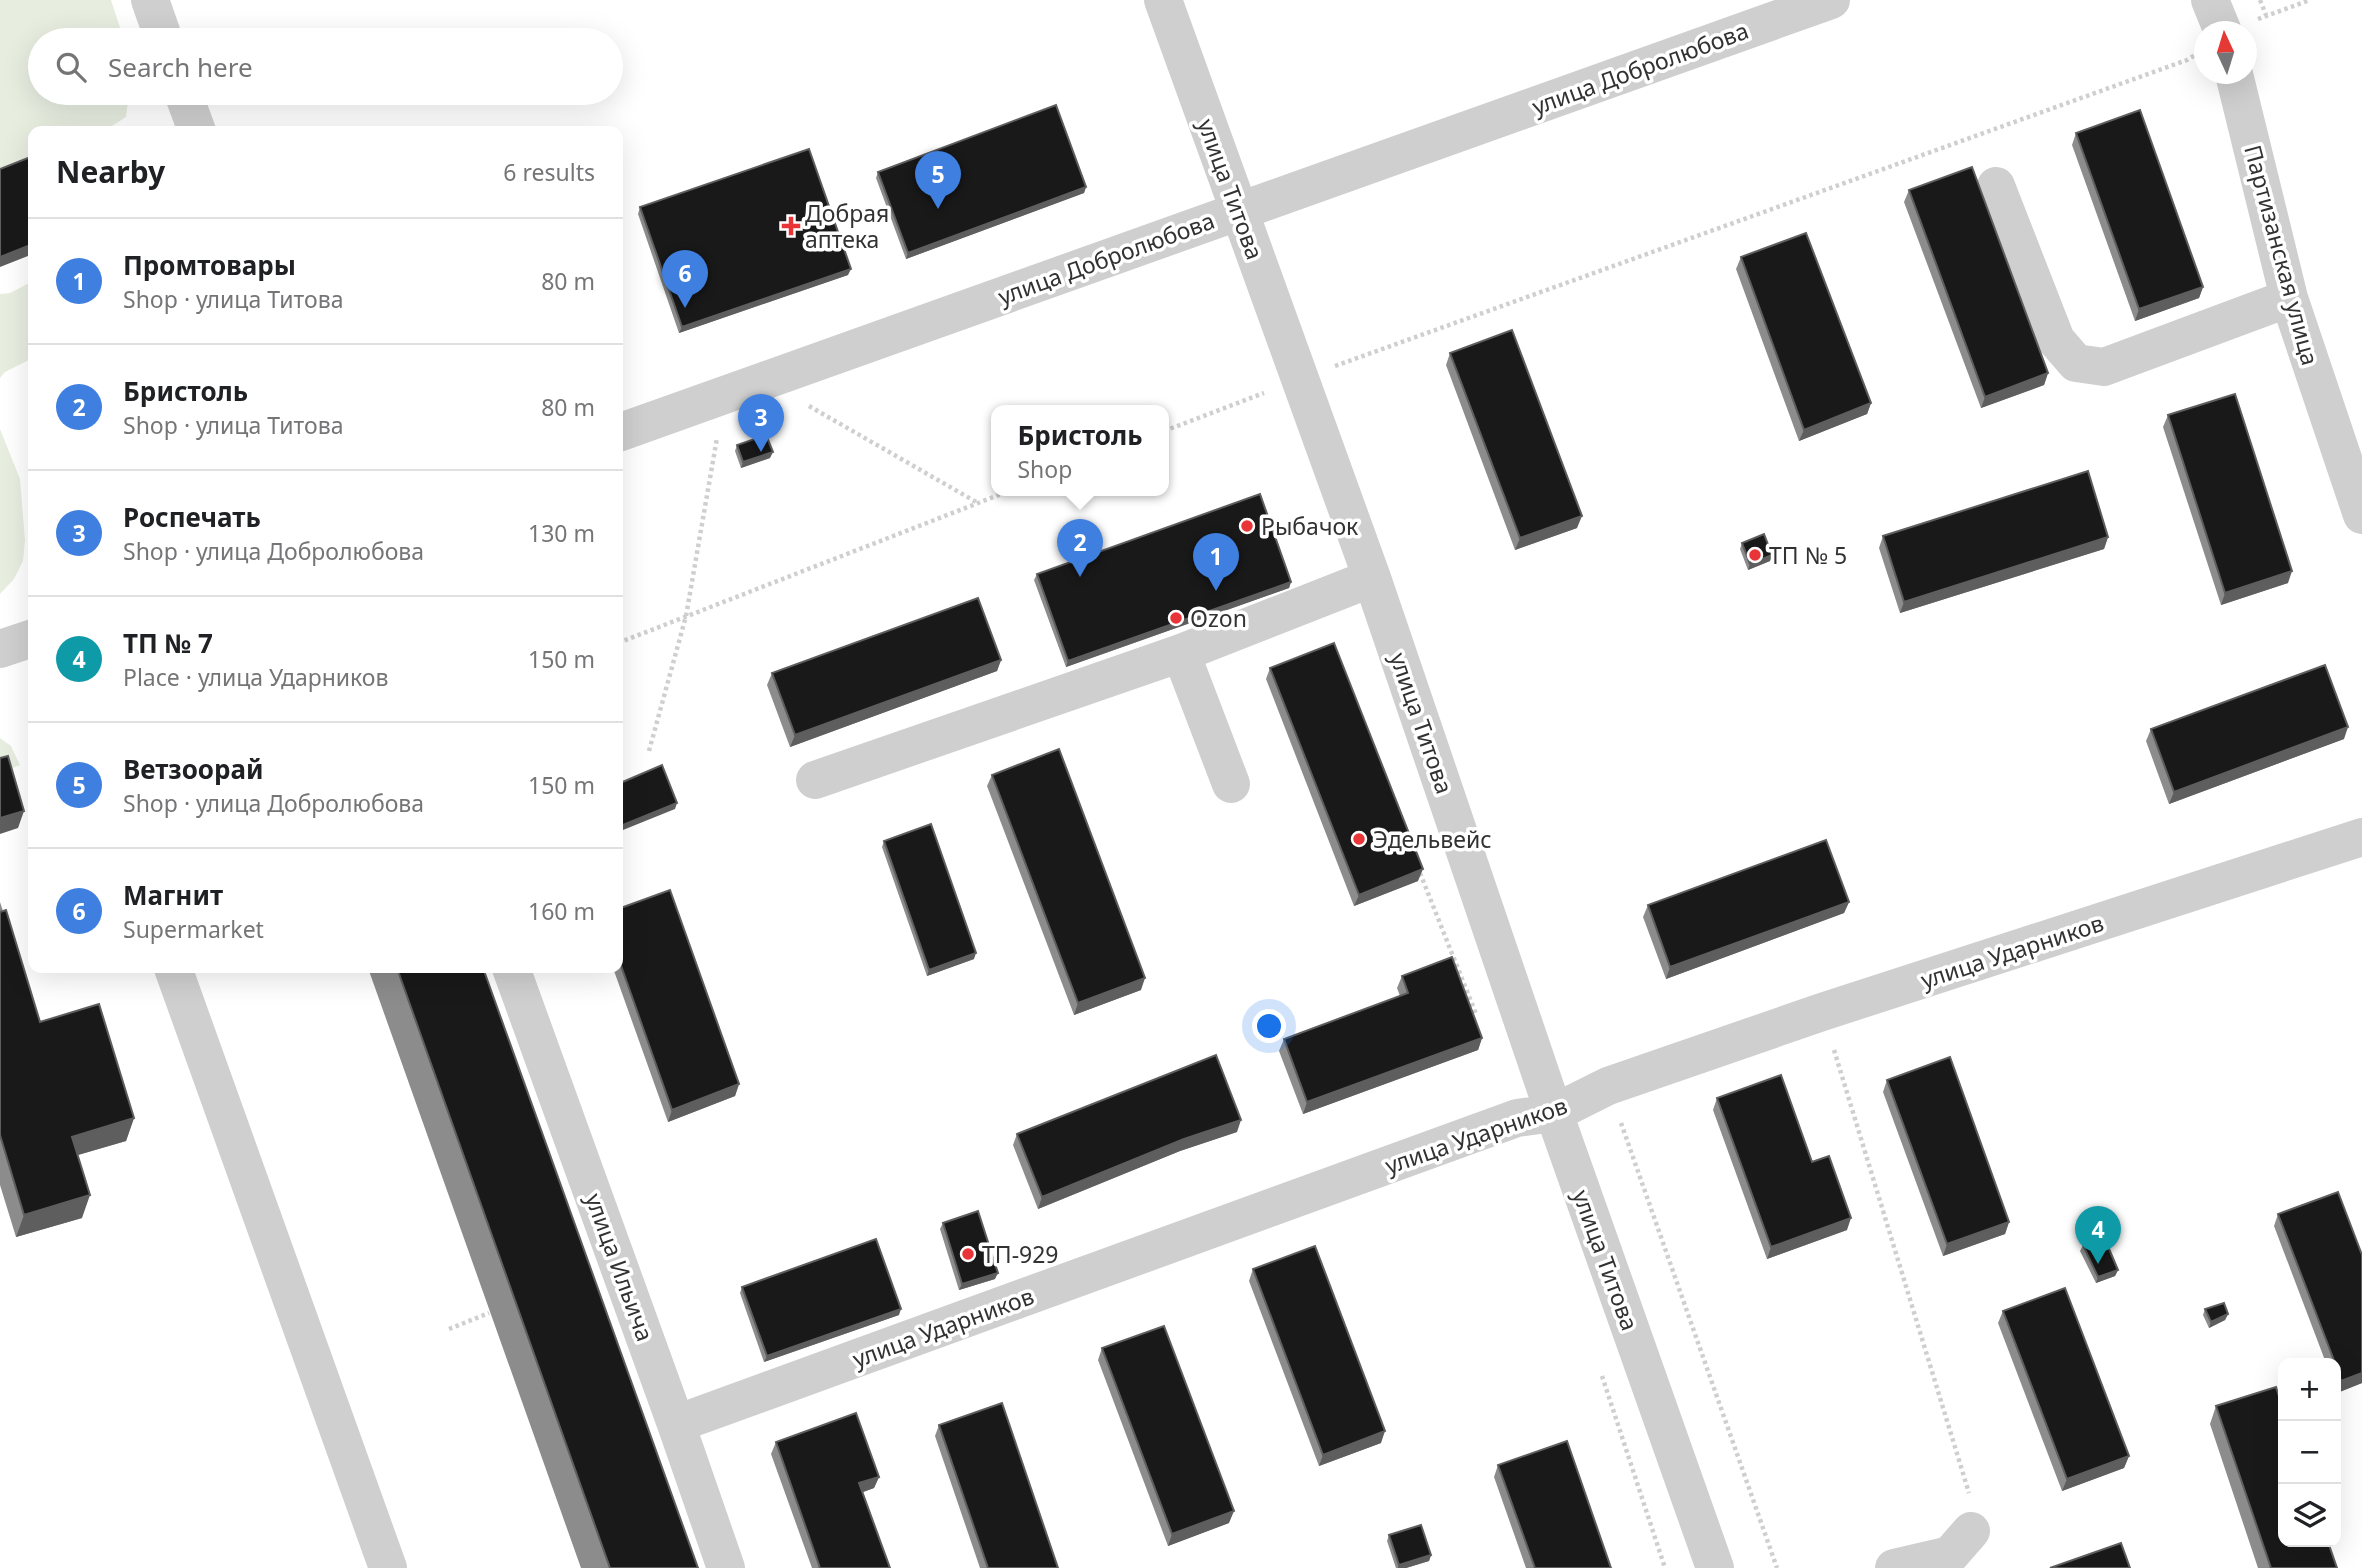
<!DOCTYPE html>
<meta charset="utf-8">
<style>
:root{--surface:#fff;--page:#f6f6f6;--text:#202124;--muted:#757577;--line:#e0e0e0;--accent:#e93438}
body{margin:0;font-family:"Noto Sans",sans-serif;background:var(--page);color:var(--text)}
.controls{position:absolute;right:21px;bottom:21px;display:grid;overflow:hidden;border-radius:14px;box-shadow:0 7px 28px #0002}
.controls button{width:63px;height:63px;display:grid;place-items:center;padding:0;border:0;border-bottom:2px solid var(--line);background:var(--surface);color:var(--text);font:35px sans-serif}
.compass{position:absolute;left:2194px;top:21px;width:63px;height:63px;border-radius:50%;background:var(--surface);box-shadow:0 7px 28px #0002;rotate:356deg}
.you{position:absolute;left:1270px;top:1027px;width:24px;height:24px;margin:-18px;border:5px solid #fff;border-radius:50%;background:#1a73e8;box-shadow:0 0 0 10px #1a73e833}
.badge{display:grid;place-items:center;width:46px;height:46px;border-radius:50%;background:var(--accent);color:#fff;font-size:23px;font-weight:700}
.pin{position:absolute;translate:-50% -58px;filter:drop-shadow(0 2px 4px #0008)}
.pin::after{content:'';position:absolute;top:37px;width:24px;height:21px;background:inherit;clip-path:polygon(0 0,100% 0,50% 100%)}
.popup{position:absolute;left:991px;top:405px;width:178px;height:91px;box-sizing:border-box;display:grid;place-content:center;border-radius:14px;background:var(--surface);filter:drop-shadow(0 2px 5px #0005);font-size:23px;white-space:nowrap;color:var(--muted)}
.popup b{font-size:26px;color:var(--text)}
.popup::after{content:'';position:absolute;left:50%;top:100%;margin-left:-14px;border:14px solid transparent;border-top-color:var(--surface)}
.list{margin:0;padding:0;list-style:none}
h2{display:flex;justify-content:space-between;align-items:center;height:91px;margin:0;padding:0 28px;font-size:30px}
h2 small{font-size:23px;font-weight:400;color:var(--muted)}
.list li{display:grid;grid-template-columns:46px 1fr auto;gap:21px;align-items:center;box-sizing:border-box;height:126px;padding:0 28px;border-top:2px solid var(--line)}
.list b{display:block;font-size:26px;white-space:nowrap}
.list p{margin:0;font-size:23px;white-space:nowrap;color:var(--muted)}
.list em{font-size:23px;font-style:normal;color:var(--muted)}
.icon{flex:none;width:38px;height:38px;fill:none;stroke:currentColor;stroke-width:2;stroke-linecap:round;stroke-linejoin:round}
.map{position:relative;flex:none;width:2362px;height:1568px;overflow:hidden}
.search{position:absolute;background:var(--surface);box-shadow:0 7px 28px #0002;left:28px;top:28px;width:595px;height:77px;display:flex;align-items:center;gap:18px;box-sizing:border-box;padding:0 24px;border-radius:38px;color:var(--muted);font-size:26px}
.panel{position:absolute;background:var(--surface);box-shadow:0 7px 28px #0002;left:28px;top:126px;width:595px;height:847px;border-radius:14px}
.map>svg:first-child{display:block}
.green{fill:#e7eee0}
.lines{fill:none;stroke-linecap:round;stroke-linejoin:round}
.path{stroke:#cfcfcf;stroke-width:4.5;stroke-dasharray:3.5 3.5;stroke-linecap:butt}
.minor{stroke:#cfcfcf;stroke-width:38}
.wall{fill:#8c8c8c}
.shaded-wall{fill:#5e5e5e}
.building{fill:#191919;stroke:#5e5e5e;stroke-width:2}
.poi-dot{fill:#e93438;stroke:#fff;stroke-width:2.5}
.labels{text-anchor:middle;dominant-baseline:central;stroke-width:7;stroke-linejoin:round;paint-order:stroke}
.street-label{font-size:23px;fill:#323232;stroke:#fff}
.poi-label{font-size:23px;fill:#323232;stroke:#fff;text-anchor:start}
</style>
<div class="map">
<svg width="2362" height="1568" viewBox="0 0 2362 1568">
<rect width="100%" height="100%" fill="#fff"/>
<!-- green -->
<path class="green" d="M0,0H111L124,40H40V93H129L126,117L104,131H33V162L23,166L0,168Z
M33,281V358L5,372L0,378V294L10,293Z
M0,429L20,479L25,540L23,561L14,579L0,594Z
M0,738L11,746L20,765L0,773Z"/>
<g class="lines">
<!-- path -->
<path class="path" d="M2260,0L2266,15
M2258,19L2310,0
M1335,366L2187,60L2195,55
M809,406L978,503
M1164,431L1264,393
M618,643L1009,491
M649,751L686,616L717,438
M1420,873L1476,1014
M1834,1050L1969,1493
M1621,1123L1777,1568
M449,1329L489,1313
M1602,1376L1665,1568"/>
<!-- minor -->
<path class="minor" d="M150,0L164,40
M1163,0L1372,578L1554,1113L1715,1568
M2210,0L2223,32
M2234,74L2289,298L2362,515
M183,93L197,131
M1996,186L2056,340L2076,363L2104,367L2289,298
M618,433L1831,0
M0,649L33,638
M815,780L1181,653
M1231,784L1181,653L1372,578
M173,968L388,1568
M511,968L676,1424L726,1568
M676,1424L1517,1118L1554,1113L1608,1086L1822,1012L2362,837
M1894,1568L1950,1555L1971,1531"/>
</g>
<!-- wall -->
<path class="wall" d="M2076,133L2203,287L2199,298L2135,321L2072,145Z
M878,172L1086,187L1084,193L906,259L876,178Z
M1909,190L2048,373L2044,385L1981,408L1904,202Z
M640,207L848,275L679,333L638,214Z
M1741,257L1871,403L1867,414L1799,441L1736,269Z
M1450,353L1577,528L1515,550L1446,365Z
M2168,415L2288,583L2221,605L2163,427Z
M737,445L770,458L741,468L735,451Z
M1883,536L2108,537L2104,549L1900,613L1879,548Z
M1742,543L1772,555L1770,561L1748,570L1740,549Z
M1037,574L1291,582L1289,588L1066,667L1034,580Z
M1001,660L997,671L790,747L767,685L772,673Z
M1270,668L1418,881L1354,906L1266,679Z
M2151,729L2344,739L2169,804L2146,741Z
M992,775L1141,990L1074,1015L987,786Z
M884,841L974,959L927,976L882,847Z
M0,902L40,1022L134,1118L126,1141L78,1155L82,1218L16,1237L0,1185Z
M1849,902L1844,913L1666,979L1643,917L1648,905Z
M618,909L739,1084L735,1096L668,1122L613,968H618Z
M368,968H483L698,1568H581Z
M1402,976L1482,1038L1478,1050L1303,1114L1279,1051L1284,1039L1400,996L1397,988Z
M1887,1080L2009,1222L2005,1234L1943,1256L1883,1092Z
M1717,1098L1847,1230L1767,1259L1713,1110Z
M1237,1132L1180,1151L1038,1209L1013,1145L1017,1134Z
M2278,1214L2362,1383L2337,1393L2336,1390V1363H2326L2274,1226Z
M943,1223L995,1279L959,1290L940,1229Z
M2083,1245L2118,1270L2115,1276L2096,1283L2080,1251Z
M1253,1269L1381,1443L1319,1466L1249,1281Z
M742,1287L899,1315L764,1362L740,1293Z
M2205,1309L2228,1314L2225,1320L2209,1328L2203,1315Z
M2003,1311L2129,1456L2124,1468L2062,1491L1998,1323Z
M1102,1348L1229,1523L1168,1546L1098,1360Z
M2216,1406L2337,1568H2258L2210,1424Z
M939,1425L1058,1568H980L935,1436Z
M776,1442L879,1477L874,1488L863,1492L890,1568H812L771,1454Z
M1498,1465L1611,1568H1526L1494,1477Z
M1389,1535L1431,1555L1429,1561L1406,1568H1396L1387,1541Z"/>
<!-- shaded-wall -->
<path class="shaded-wall" d="M1086,187L1084,193L906,259L908,253Z
M33,244V254L0,267V257Z
M851,269L848,275L679,333L682,327Z
M2203,287L2199,298L2135,321L2139,309Z
M2048,373L2044,385L1981,408L1985,397Z
M1871,403L1867,414L1799,441L1804,430Z
M773,452L770,458L741,468L743,462Z
M1582,516L1577,528L1515,550L1520,538Z
M2108,537L2104,549L1900,613L1904,602Z
M1772,555L1770,561L1748,570L1750,564Z
M2292,571L2288,583L2221,605L2225,593Z
M1291,582L1289,588L1066,667L1068,661Z
M1001,660L997,671L790,747L795,735Z
M2348,727L2344,739L2169,804L2174,792Z
M677,803L675,809L618,832V827Z
M24,811L18,828L0,834V818Z
M1423,869L1418,881L1354,906L1359,895Z
M1849,902L1844,913L1666,979L1670,967Z
M976,953L974,959L927,976L929,970Z
M1145,978L1141,990L1074,1015L1078,1003Z
M1482,1038L1478,1050L1303,1114L1307,1102Z
M739,1084L735,1096L668,1122L672,1110Z
M134,1118L126,1141L64,1159L72,1137Z
M1241,1120L1237,1132L1180,1151L1038,1209L1042,1197L1184,1139Z
M90,1195L82,1218L16,1237L24,1215Z
M1851,1218L1847,1230L1767,1259L1771,1247Z
M2009,1222L2005,1234L1943,1256L1947,1244Z
M2118,1270L2115,1276L2096,1283L2098,1277Z
M998,1273L995,1279L959,1290L962,1284Z
M901,1309L899,1315L764,1362L767,1356Z
M2228,1314L2225,1320L2209,1328L2211,1322Z
M2362,1373V1383L2337,1393L2341,1381Z
M1385,1431L1381,1443L1319,1466L1323,1455Z
M2129,1456L2124,1468L2062,1491L2067,1479Z
M879,1477L874,1488L855,1495L859,1483Z
M1234,1511L1229,1523L1168,1546L1172,1534Z
M1431,1555L1429,1561L1406,1568H1398L1399,1565Z"/>
<!-- building -->
<path class="building" d="M1056,105L1086,187L908,253L878,172Z
M2140,110L2203,287L2139,309L2076,133Z
M809,149L851,269L682,327L640,207Z
M33,156V244L0,257V169Z
M1972,167L2048,373L1985,397L1909,190Z
M1806,233L1871,403L1804,430L1741,257Z
M1512,330L1582,516L1520,538L1450,353Z
M2235,394L2292,571L2225,593L2168,415Z
M766,435L773,452L743,462L737,445Z
M2088,471L2108,537L1904,602L1883,536Z
M1260,494L1291,582L1068,661L1037,574Z
M1764,534L1772,555L1750,564L1742,543Z
M978,598L1001,660L795,735L772,673Z
M1334,643L1423,869L1359,895L1270,668Z
M2325,665L2348,727L2174,792L2151,729Z
M1059,749L1145,978L1078,1003L992,775Z
M8,756L24,811L0,818V758Z
M662,765L677,803L618,827V784Z
M931,824L976,953L929,970L884,841Z
M1826,840L1849,902L1670,967L1648,905Z
M670,890L739,1084L672,1110L618,957V909Z
M6,910L40,1022L99,1004L134,1118L72,1137L90,1195L24,1215L0,1135V912Z
M1452,957L1482,1038L1307,1102L1284,1039L1408,993L1402,976Z
M397,968H483L698,1568H610Z
M1216,1055L1241,1120L1184,1139L1042,1197L1017,1134Z
M1950,1057L2009,1222L1947,1244L1887,1080Z
M1781,1075L1812,1162L1829,1156L1851,1218L1771,1247L1717,1098Z
M2338,1192L2362,1255V1373L2341,1381L2336,1366V1363H2335L2278,1214Z
M978,1211L998,1273L962,1284L943,1223Z
M2104,1237L2118,1270L2098,1277L2083,1245Z
M876,1239L901,1309L767,1356L742,1287Z
M1315,1246L1385,1431L1323,1455L1253,1269Z
M2065,1288L2129,1456L2067,1479L2003,1311Z
M2224,1303L2228,1314L2211,1322L2205,1309Z
M1164,1326L1234,1511L1172,1534L1102,1348Z
M2276,1387L2283,1409V1542H2328L2337,1568H2271L2216,1406Z
M1002,1403L1058,1568H988L939,1425Z
M856,1413L879,1477L859,1483L890,1568H820L776,1442Z
M1567,1441L1611,1568H1535L1498,1465Z
M1421,1525L1431,1555L1399,1565L1389,1535Z
M2121,1543L2130,1568H2050Z"/>
<!-- markers -->
<g class="poi-dot">
<path d="M787.5 215.5h7v7h7v7h-7v7h-7v-7h-7v-7h7z"/>
<circle cx="1247" cy="526" r="7"/>
<circle cx="1755" cy="555" r="7"/>
<circle cx="1176" cy="618" r="7"/>
<circle cx="1359" cy="839" r="7"/>
<circle cx="968" cy="1254" r="7"/>
</g>
<g class="labels">
<!-- street labels -->
<g class="street-label">
<text transform="translate(1640 68) rotate(-20)">улица Добролюбова</text>
<text transform="translate(1231 189) rotate(70)">улица Титова</text>
<text transform="translate(2282 255) rotate(75)">Партизанская улица</text>
<text transform="translate(1106 258) rotate(-20)">улица Добролюбова</text>
<text transform="translate(1422 723) rotate(71)">улица Титова</text>
<text transform="translate(2012 951) rotate(-18)">улица Ударников</text>
<text transform="translate(1476 1135) rotate(-19)">улица Ударников</text>
<text transform="translate(1606 1260) rotate(70)">улица Титова</text>
<text transform="translate(620 1267) rotate(70)">улица Ильича</text>
<text transform="translate(943 1327) rotate(-20)">улица Ударников</text>
</g>
<!-- poi labels -->
<g class="poi-label">
<text x="805" y="213">Добрая<tspan x="805" dy="26">аптека</tspan></text>
<text x="1261" y="526">Рыбачок</text>
<text x="1769" y="555">ТП № 5</text>
<text x="1190" y="618">Ozon</text>
<text x="1373" y="839">Эдельвейс</text>
<text x="982" y="1254">ТП-929</text>
</g>
</g>
</svg>
<div class="controls">
<button>+</button>
<button>−</button>
<button><svg class="icon" aria-label="layers" viewBox="0 0 24 24"><path d="M12 4l9 5-9 5-9-5zM3 14l9 5 9-5"/></svg></button>
</div>
<svg class="compass" viewBox="-18 -18 36 36"><path d="M0-13l5 13h-10z" fill="#e53935"/><path d="M0 13l5-13h-10z" fill="#757577"/></svg>
<div class="you"></div>
<div class="pin badge" style="left:1216px;top:591px;background:#3f7fe0">1</div>
<div class="pin badge" style="left:1080px;top:577px;background:#3f7fe0">2</div>
<div class="popup"><b>Бристоль</b>Shop</div>
<div class="pin badge" style="left:761px;top:452px;background:#3f7fe0">3</div>
<div class="pin badge" style="left:2098px;top:1264px;background:#0f9aa8">4</div>
<div class="pin badge" style="left:938px;top:209px;background:#3f7fe0">5</div>
<div class="pin badge" style="left:685px;top:308px;background:#3f7fe0">6</div>
<div class="search"><svg class="icon" aria-label="search" viewBox="0 0 24 24"><circle cx="10" cy="10" r="6"/><path d="M15 15l6 6"/></svg>Search here</div>
<section class="panel">
<h2>Nearby<small>6 results</small></h2>
<ul class="list">
<li><span class="badge" style="background:#3f7fe0">1</span><div><b>Промтовары</b><p>Shop · улица Титова</p></div><em>80 m</em></li>
<li><span class="badge" style="background:#3f7fe0">2</span><div><b>Бристоль</b><p>Shop · улица Титова</p></div><em>80 m</em></li>
<li><span class="badge" style="background:#3f7fe0">3</span><div><b>Роспечать</b><p>Shop · улица Добролюбова</p></div><em>130 m</em></li>
<li><span class="badge" style="background:#0f9aa8">4</span><div><b>ТП № 7</b><p>Place · улица Ударников</p></div><em>150 m</em></li>
<li><span class="badge" style="background:#3f7fe0">5</span><div><b>Ветзоорай</b><p>Shop · улица Добролюбова</p></div><em>150 m</em></li>
<li><span class="badge" style="background:#3f7fe0">6</span><div><b>Магнит</b><p>Supermarket</p></div><em>160 m</em></li>
</ul>
</section>
</div>
